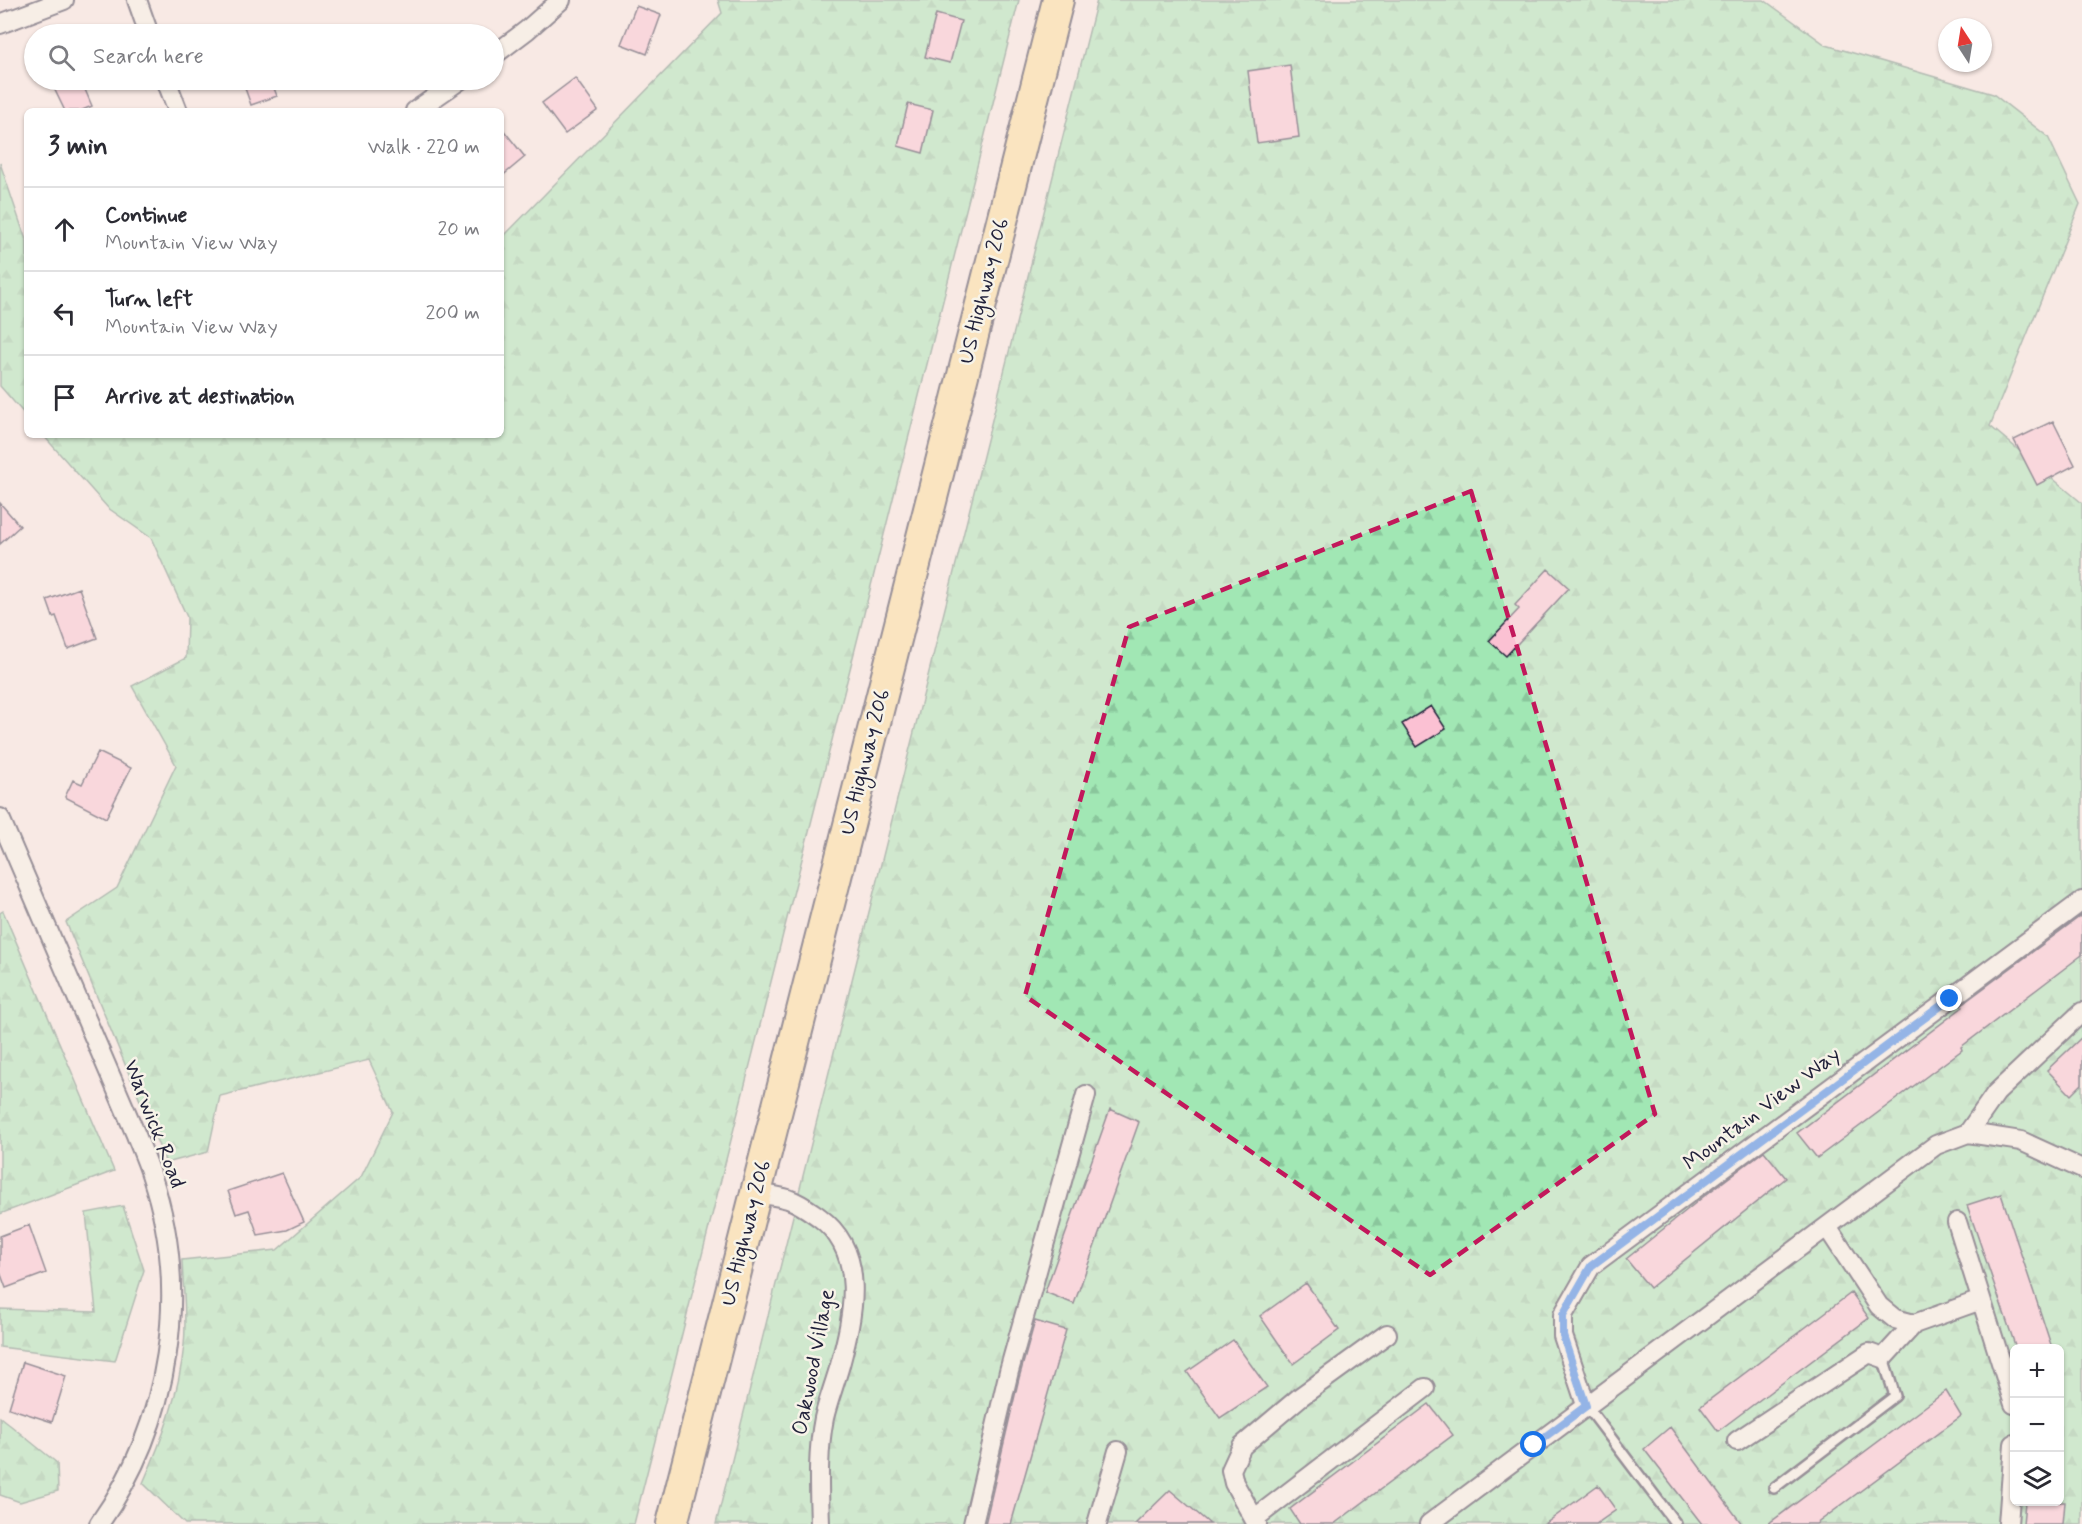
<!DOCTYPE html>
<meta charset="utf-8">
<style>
:root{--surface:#fff;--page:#f2f2f3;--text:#2b2b33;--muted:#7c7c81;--line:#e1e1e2}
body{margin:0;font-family:Mynerve,sans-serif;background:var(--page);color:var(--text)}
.controls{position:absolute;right:18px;bottom:18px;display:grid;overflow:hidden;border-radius:9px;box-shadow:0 2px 4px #0004}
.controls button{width:54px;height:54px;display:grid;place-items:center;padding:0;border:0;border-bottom:2px solid var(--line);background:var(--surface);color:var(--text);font:30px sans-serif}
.compass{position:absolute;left:1938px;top:18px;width:54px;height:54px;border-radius:50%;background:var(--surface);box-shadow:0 2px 4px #0004;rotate:348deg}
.stop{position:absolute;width:18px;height:18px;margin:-14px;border:4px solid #1a73e8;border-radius:50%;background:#fff}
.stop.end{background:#1a73e8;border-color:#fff;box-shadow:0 2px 6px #0008}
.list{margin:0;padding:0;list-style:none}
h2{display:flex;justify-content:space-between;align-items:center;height:78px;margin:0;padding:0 24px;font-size:26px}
h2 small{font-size:20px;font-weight:400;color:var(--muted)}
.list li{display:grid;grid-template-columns:39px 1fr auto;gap:18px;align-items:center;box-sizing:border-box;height:84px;padding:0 24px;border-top:2px solid var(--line)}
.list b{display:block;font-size:22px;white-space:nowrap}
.list p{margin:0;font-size:20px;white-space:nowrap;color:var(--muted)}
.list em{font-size:20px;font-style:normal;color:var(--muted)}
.icon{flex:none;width:33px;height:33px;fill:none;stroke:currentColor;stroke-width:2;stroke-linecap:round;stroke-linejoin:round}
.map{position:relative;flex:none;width:2082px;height:1524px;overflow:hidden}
.search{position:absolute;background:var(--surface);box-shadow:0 2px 4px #0004;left:24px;top:24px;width:480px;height:66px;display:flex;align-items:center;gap:15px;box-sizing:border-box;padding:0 21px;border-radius:33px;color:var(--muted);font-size:22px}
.panel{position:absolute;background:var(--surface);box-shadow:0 2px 4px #0004;left:24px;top:108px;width:480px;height:330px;border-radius:9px}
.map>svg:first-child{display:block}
.forest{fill:url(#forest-firs);stroke:#628478;stroke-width:1.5;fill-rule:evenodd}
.building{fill:#fbc1d3;stroke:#22223b;stroke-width:1.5}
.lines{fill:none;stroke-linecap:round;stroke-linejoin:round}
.service-casing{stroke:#22223b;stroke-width:14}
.minor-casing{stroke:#22223b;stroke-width:22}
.trunk-casing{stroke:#22223b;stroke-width:34}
.service{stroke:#f7f3e8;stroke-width:9}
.minor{stroke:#f7f3e8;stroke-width:18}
.trunk{stroke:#fcde96;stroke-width:30}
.route{stroke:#1a73e8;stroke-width:8}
.marked{fill:none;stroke:#c2185b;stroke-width:4.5;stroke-dasharray:12 8;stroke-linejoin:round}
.labels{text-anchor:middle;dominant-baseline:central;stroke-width:5;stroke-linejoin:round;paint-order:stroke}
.street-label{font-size:22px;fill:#22223b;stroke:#f7f3e8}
</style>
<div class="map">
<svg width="2082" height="1524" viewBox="0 0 2082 1524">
<defs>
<pattern id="forest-firs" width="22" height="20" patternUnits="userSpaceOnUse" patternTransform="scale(1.5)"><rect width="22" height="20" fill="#a1e7b4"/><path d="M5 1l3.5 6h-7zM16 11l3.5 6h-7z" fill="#8ac69c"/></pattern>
</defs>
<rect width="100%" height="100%" fill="#f8e9e4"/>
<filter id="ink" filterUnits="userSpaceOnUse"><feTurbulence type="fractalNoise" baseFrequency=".0167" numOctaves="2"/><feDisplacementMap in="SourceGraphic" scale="12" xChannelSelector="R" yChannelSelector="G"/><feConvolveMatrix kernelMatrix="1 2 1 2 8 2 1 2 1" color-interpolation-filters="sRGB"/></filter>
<g filter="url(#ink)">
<!-- forest -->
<path class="forest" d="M718,0H1019L634,1524H185L143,1483C163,1438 179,1394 184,1345C187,1317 183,1288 182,1260L277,1250L361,1177L393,1112L369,1060L220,1096L208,1152L166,1163L66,922L117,888L176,765L132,686L186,658L187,617L151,538L108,508L43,435H501V239L722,13Z
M1097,0H1764L1826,45L1993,94L2048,137L2080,204L1990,426L2082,503V1524H716ZM2014,1348H2060V1502H2014Z
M0,163L27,243V417L0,386Z
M3,911L114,1171L0,1214V913Z
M123,1206L144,1270L115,1361L0,1347V1309L96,1312L86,1213Z
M0,1417L57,1463L58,1491L20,1502L0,1495Z"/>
<!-- building -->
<path class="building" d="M636,6L661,15L647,54L621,44Z
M936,14L961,21L950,63L925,57Z
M1290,65L1299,137L1257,143L1248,71Z
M575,78L598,110L565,134L542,103Z
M50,80H81L92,106L80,111H65Z
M242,80H271L277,96L251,105Z
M908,104L933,110L923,153L898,146Z
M501,127L525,157L501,177Z
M2053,421L2075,465L2037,485L2014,440Z
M0,503L20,526L0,544Z
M1548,569L1569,588L1506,656L1489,641L1519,609L1515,605Z
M79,588L97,638L68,649L56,616L53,617L47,600Z
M1431,706L1446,729L1417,747L1402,724Z
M98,752L131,768L106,818L65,797L73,780L82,784Z
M2082,915V955L1961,1047L1962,1050L1817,1158L1797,1133L1963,1007L1961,1005Z
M2082,1037V1084L2071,1095L2047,1070Z
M1110,1109L1139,1122L1074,1304L1045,1292Z
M1764,1151L1786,1178L1650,1288L1626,1259L1703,1197Z
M282,1173L304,1222L287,1230L258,1235L249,1210L236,1214L228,1191Z
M2001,1194L2037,1302L2052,1348H2016L1967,1205Z
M29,1225L46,1273L6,1288L0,1272V1236Z
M1306,1283L1339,1330L1293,1364L1260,1316Z
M1851,1293L1869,1318L1718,1431L1700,1407Z
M1035,1321L1066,1330L1011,1524H985L1019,1378Z
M1233,1340L1267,1387L1220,1418L1187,1372Z
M23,1362L66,1376L52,1422L9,1408Z
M1946,1391L1961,1416L1816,1524H1768Z
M1429,1404L1453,1435L1334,1524H1300L1290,1509Z
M1670,1427L1742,1524H1702L1644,1449Z
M1598,1485L1616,1510L1596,1524H1545Z
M1170,1490L1210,1524H1135Z
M2025,1502H2065L2063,1524H2023Z"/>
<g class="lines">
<defs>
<path id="service" d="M1586,1405L1676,1524
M1774,1488L1895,1396L1883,1358"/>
<path id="minor" d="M137,0L149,34
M0,24L64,0
M494,55L527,30L561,0
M166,80L178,111
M415,111L460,80
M0,818L136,1135C141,1148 147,1161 151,1174C191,1291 170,1423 99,1524
M1968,1133L1996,1093L2082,1012
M756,1193C766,1195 777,1196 788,1199C800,1203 809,1210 819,1217C868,1253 853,1316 840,1365C835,1383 828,1401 824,1418C817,1453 819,1489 820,1524
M1957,1222L2014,1404
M1827,1227L1879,1306L1895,1319L1914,1324
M1586,1405L1563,1336V1315L1591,1266L2082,901
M1737,1441L1869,1353L1883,1358L1914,1324L1981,1300
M1254,1519L1425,1388
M973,1524L1009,1371L1086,1095
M1097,1524L1118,1451
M1257,1524L1234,1483L1231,1470L1242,1446L1300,1397L1387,1334
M1429,1524L1936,1145L1968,1133L1995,1137L2021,1141L2082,1169
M2008,1524L2014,1444"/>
<path id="trunk" d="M672,1524L1058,0"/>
</defs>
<!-- service casing -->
<use href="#service" class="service-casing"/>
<!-- minor casing -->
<use href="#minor" class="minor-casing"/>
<!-- trunk casing -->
<use href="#trunk" class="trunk-casing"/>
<!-- service -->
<use href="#service" class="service"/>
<!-- minor -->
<use href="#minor" class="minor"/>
<!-- trunk -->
<use href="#trunk" class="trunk"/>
</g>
</g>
<g class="lines" filter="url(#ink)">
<!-- route -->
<path class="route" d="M1534,1445L1586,1406L1563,1336V1315L1591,1266L1950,999"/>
</g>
<!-- marked area -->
<path d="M0 0H2082V1524H0ZM1471,491L1655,1114L1430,1275L1025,996L1129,627Z" fill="#f8e9e4" fill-opacity=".55" fill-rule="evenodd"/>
<path class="marked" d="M1471,491L1655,1114L1430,1275L1025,996L1129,627Z"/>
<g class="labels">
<!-- street labels -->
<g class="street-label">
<text transform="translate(984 291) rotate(-76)">US Highway 206</text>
<text transform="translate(865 762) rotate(-76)">US Highway 206</text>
<text transform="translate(1762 1109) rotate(-37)">Mountain View Way</text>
<text transform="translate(154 1124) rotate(69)">Warwick Road</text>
<text transform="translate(746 1233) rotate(-76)">US Highway 206</text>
<text transform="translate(814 1362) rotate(-79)">Oakwood Village</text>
</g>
</g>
</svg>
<div class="controls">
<button>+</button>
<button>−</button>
<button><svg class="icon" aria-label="layers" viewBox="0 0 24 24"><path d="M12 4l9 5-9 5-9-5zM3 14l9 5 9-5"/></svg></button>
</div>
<svg class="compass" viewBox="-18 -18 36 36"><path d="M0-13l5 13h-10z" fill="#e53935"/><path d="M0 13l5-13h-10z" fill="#7c7c81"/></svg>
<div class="stop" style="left:1534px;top:1445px"></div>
<div class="stop end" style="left:1950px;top:999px"></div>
<div class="search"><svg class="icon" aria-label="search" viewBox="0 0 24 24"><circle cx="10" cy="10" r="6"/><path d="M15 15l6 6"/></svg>Search here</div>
<section class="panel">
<h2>3 min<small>Walk · 220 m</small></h2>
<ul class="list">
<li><svg class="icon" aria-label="ahead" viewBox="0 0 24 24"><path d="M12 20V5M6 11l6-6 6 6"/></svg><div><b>Continue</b><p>Mountain View Way</p></div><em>20 m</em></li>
<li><svg class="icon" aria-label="left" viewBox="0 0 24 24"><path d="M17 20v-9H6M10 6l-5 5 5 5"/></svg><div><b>Turn left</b><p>Mountain View Way</p></div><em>200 m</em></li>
<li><svg class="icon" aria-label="arrive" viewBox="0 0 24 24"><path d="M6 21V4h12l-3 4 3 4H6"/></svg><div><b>Arrive at destination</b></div></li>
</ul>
</section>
</div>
